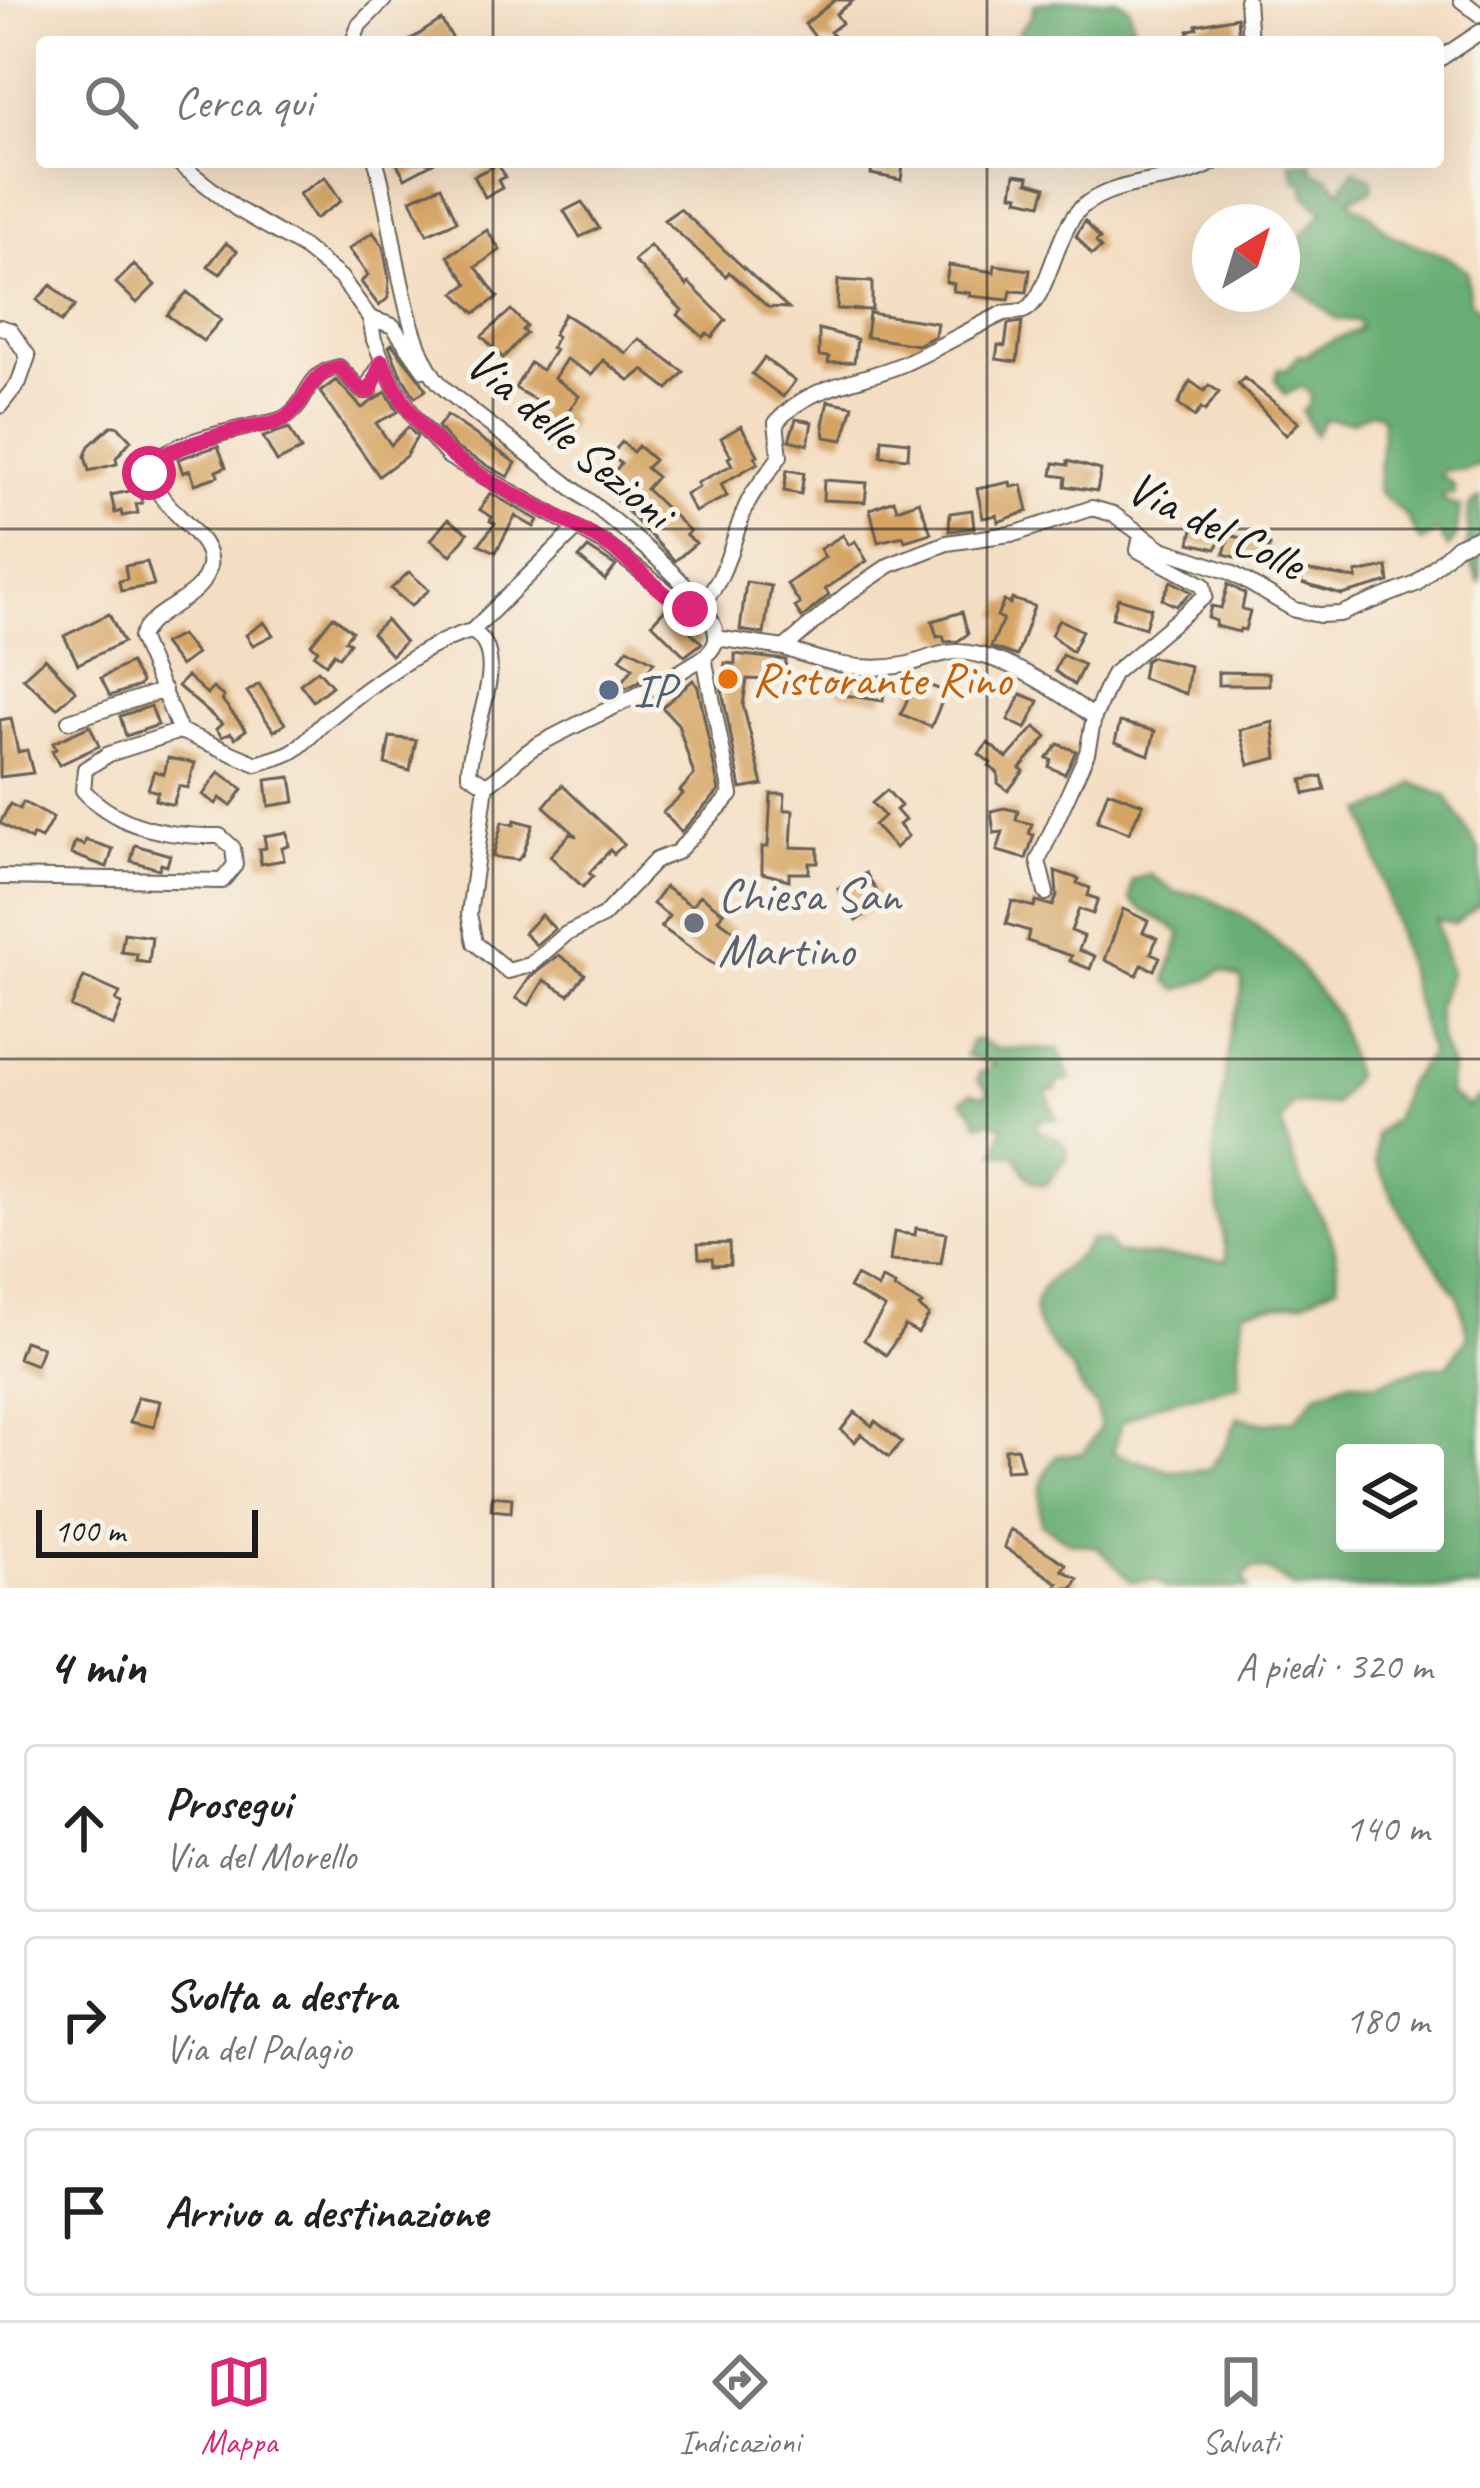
<!DOCTYPE html>
<html lang="it">
<meta charset="utf-8">
<style>
:root{--surface:#fff;--page:#f6f6f6;--text:#222;--muted:#767676;--line:#e0e0e0;--accent:#db2777}
body{margin:0;font-family:Caveat,sans-serif;background:var(--page);color:var(--text)}
.controls{position:absolute;right:36px;bottom:36px;display:grid;overflow:hidden;border-radius:12px;box-shadow:0 12px 48px #0002}
.controls button{width:108px;height:108px;display:grid;place-items:center;padding:0;border:0;border-bottom:3px solid var(--line);background:var(--surface);color:var(--text);font:60px sans-serif}
.compass{position:absolute;left:1192px;top:204px;width:108px;height:108px;border-radius:50%;background:var(--surface);box-shadow:0 12px 48px #0002;rotate:38deg}
.scale{position:absolute;left:36px;bottom:30px;width:222px;box-sizing:border-box;padding-left:12px;border:6px solid #1c1c1c;border-top:0;font-size:33px;line-height:42px;white-space:nowrap;color:#1c1c1c;-webkit-text-stroke:9px #f7f3e8;paint-order:stroke}
.stop{position:absolute;width:36px;height:36px;margin:-27px;border:9px solid #db2777;border-radius:50%;background:#fff}
.stop.end{background:#db2777;border-color:#fff;box-shadow:0 3px 12px #0008}
.list{margin:0;padding:0;list-style:none}
h2{display:flex;justify-content:space-between;align-items:center;height:156px;margin:0;padding:0 48px;font-size:51px}
h2 small{font-size:39px;font-weight:400;color:var(--muted)}
.list li{display:grid;grid-template-columns:78px 1fr auto;gap:36px;align-items:center;box-sizing:border-box;height:168px;margin:0 24px 24px;padding:0 24px;border:3px solid var(--line);border-radius:12px}
.list b{display:block;font-size:45px;white-space:nowrap}
.list p{margin:0;font-size:39px;white-space:nowrap;color:var(--muted)}
.list em{font-size:39px;font-style:normal;color:var(--muted)}
.icon{flex:none;width:66px;height:66px;fill:none;stroke:currentColor;stroke-width:2;stroke-linecap:round;stroke-linejoin:round}
.map{position:relative;flex:none;width:1480px;height:1588px;overflow:hidden}
.search{position:absolute;background:var(--surface);box-shadow:0 12px 48px #0002;left:36px;right:36px;top:36px;height:132px;display:flex;align-items:center;gap:30px;box-sizing:border-box;padding:0 42px;border-radius:12px;color:var(--muted);font-size:45px}
.sheet{height:732px;background:var(--surface)}
nav{display:flex;justify-content:space-around;align-items:center;box-sizing:border-box;height:168px;border-top:3px solid var(--line);background:var(--surface);font-size:33px;color:var(--muted)}
nav a{display:grid;justify-items:center;gap:6px}
nav .on{color:var(--accent)}
.map>svg:first-child{display:block}
.forest{fill:#69af74;stroke:#426648;stroke-width:3;fill-rule:evenodd}
.building{fill:#d5a464}
.lines{fill:none;stroke-linecap:round;stroke-linejoin:round}
.minor-casing{stroke:#686056;stroke-width:18}
.minor{stroke:#fff;stroke-width:14}
.route{stroke:#db2777;stroke-width:15}
.grid{fill:none;stroke:#1c1c1c;stroke-width:3;stroke-opacity:0.55}
.food-dot{fill:#e8710a;stroke:#f7f3e8;stroke-width:4.5}
.service-dot{fill:#5c6f8a;stroke:#f7f3e8;stroke-width:4.5}
.worship-dot{fill:#6b7280;stroke:#f7f3e8;stroke-width:4.5}
.labels{text-anchor:middle;dominant-baseline:central;stroke-width:10;stroke-linejoin:round;paint-order:stroke}
.street-label{font-size:48px;fill:#1c1c1c;stroke:#f7f3e8}
.food-label{font-size:48px;fill:#c56008;stroke:#f7f3e8;text-anchor:start}
.service-label{font-size:48px;fill:#4e5e75;stroke:#f7f3e8;text-anchor:start}
.worship-label{font-size:48px;fill:#5b616d;stroke:#f7f3e8;text-anchor:start}
</style>
<div class="map">
<svg width="1480" height="1588" viewBox="0 0 1480 1588">
<rect width="100%" height="100%" fill="#f7f3e8"/>
<filter id="ink" filterUnits="userSpaceOnUse"><feTurbulence type="fractalNoise" baseFrequency=".00833" numOctaves="2"/><feDisplacementMap in="SourceGraphic" scale="24" xChannelSelector="R" yChannelSelector="G"/><feConvolveMatrix kernelMatrix="1 2 1 2 8 2 1 2 1" color-interpolation-filters="sRGB"/></filter>
<filter id="wash" filterUnits="userSpaceOnUse"><feTurbulence type="fractalNoise" baseFrequency=".004" numOctaves="4" result="noise"/><feDisplacementMap in="SourceGraphic" scale="48" xChannelSelector="R" yChannelSelector="G"/><feGaussianBlur stdDeviation="2.7" result="paint"/><feColorMatrix in="noise" values="0 0 0 0 0 0 0 0 0 0 0 0 0 0 0 0 0 1.4 0 .05"/><feComposite in="paint" operator="in"/></filter>
<g filter="url(#wash)">
<rect width="100%" height="100%" fill="#f4dec3"/>
<!-- forest -->
<path class="forest" d="M1067,0H1118L1129,7L1133,24L1125,32L1092,35L1094,42H1022L1019,31L1031,17L1034,4Z
M1290,162H1311L1313,171L1329,178L1340,191L1354,170L1372,179V190L1350,199L1353,206C1380,214 1374,224 1390,234C1415,248 1445,250 1467,271L1469,301L1480,310V465L1466,470H1445L1440,475L1454,485V494L1442,495L1445,502L1460,507L1456,538L1448,548L1438,532L1421,542L1406,516L1378,491L1383,420L1379,414L1370,412L1352,421L1325,419L1315,435L1302,411L1309,405L1311,395L1302,386L1285,395L1275,379L1279,369L1287,370L1299,355L1306,356L1314,349L1360,329L1359,322L1335,318L1282,276V259L1323,212L1305,196L1304,183L1297,182Z
M1480,498V584L1465,551C1473,536 1465,520 1470,504Z
M1413,783L1447,797L1480,852V904L1455,924L1436,920L1450,974L1437,1006L1440,1040L1451,1067L1449,1094L1468,1107L1480,1096V1588H1294L1269,1571L1253,1568L1243,1578L1248,1588H1167L1157,1580L1131,1581L1097,1547L1070,1542L1041,1524C1038,1496 1038,1478 1057,1456L1084,1453L1100,1428L1096,1405C1075,1389 1083,1383 1070,1368C1049,1341 1015,1314 1050,1279C1065,1265 1080,1259 1090,1240H1106L1115,1253L1227,1260C1223,1221 1210,1180 1215,1140C1220,1106 1227,1074 1229,1040C1230,1016 1246,1001 1241,978L1221,970L1207,980L1177,990L1166,980L1181,934C1165,918 1143,915 1130,899L1132,881L1149,874L1175,892L1202,895L1247,918L1289,953L1336,1015L1355,1076L1334,1105L1293,1104L1281,1123C1288,1143 1294,1167 1304,1186C1325,1224 1339,1238 1338,1284L1302,1302L1244,1310L1239,1353L1240,1385L1155,1405L1122,1422L1113,1453L1170,1471L1209,1470L1227,1443L1238,1417L1265,1423L1295,1420L1318,1393L1351,1381L1376,1384L1421,1368L1447,1366L1468,1337L1458,1296L1405,1221L1375,1160L1377,1133L1395,1118L1405,1086L1430,1054L1364,812L1391,802ZM1435,1453V1543H1345V1453Z
M977,1039L997,1049H1058L1071,1080L1057,1082L1056,1090L1046,1092L1057,1119L1038,1120L1037,1130L1062,1141L1068,1157L1046,1185C1027,1183 1024,1171 1016,1156L996,1154L1003,1127L991,1121L978,1124L975,1114L962,1100L971,1093L983,1096L989,1092L978,1080L979,1073L996,1065L966,1055L971,1041Z"/>
<g id="blocks">
<!-- building -->
<path class="building" d="M835,0H854L836,14L842,23L830,32L838,42H819L805,24Z
M1237,17L1239,42H1192L1188,31L1197,28L1196,25Z
M441,20L455,42H407Z
M396,162H435L405,178Z
M873,162L903,165L901,180L871,174Z
M498,164L505,177L498,180L502,188L485,197L474,176Z
M1015,174L1029,176L1028,182L1046,187L1041,204L1018,199L1019,195L1012,194Z
M325,177L341,201L315,219L299,194Z
M441,186L457,221L427,234L411,199Z
M582,202L599,228L580,237L564,211Z
M680,209L756,279L788,308L768,307L729,272L726,276L664,220Z
M1085,221L1100,239L1096,242L1101,248L1092,255L1076,236Z
M487,230L500,250L476,267L498,297L475,313L455,293L468,284L448,256Z
M373,232L383,246L389,279L388,298L379,306L361,282L368,275L349,249Z
M226,243L237,251L220,274L208,266Z
M650,246L687,286L689,283L726,320L712,337L707,333L703,337L678,315L682,310L634,261Z
M134,265L155,285L137,303L116,283Z
M949,265L994,272L995,265L1030,270L1027,292L1011,291L1009,300L969,296L970,293L953,291L954,284L946,282Z
M838,280L872,282V310L837,309Z
M51,285L75,306L61,322L37,300Z
M187,292L221,320L203,341L167,315Z
M511,310L526,326L522,330L526,333L503,358L482,336Z
M869,313L937,323L935,336L917,345L866,337Z
M564,314L626,353L639,339L684,372L668,389L643,370L630,381L603,360L592,375L566,359L554,378L579,396L567,413L573,422L558,444L529,424L542,404L515,388L530,363L542,370L555,350L551,348L557,337L553,335Z
M1022,322L1017,362L996,359L998,345L1005,346L1008,324Z
M819,329L857,339L854,362L828,363L829,357L819,356Z
M392,344L421,381L426,390L415,397L400,373L389,346Z
M764,358L795,381L783,397L752,374Z
M1244,378L1299,422L1286,435L1238,384Z
M336,380L362,408L386,392L398,412L376,423L391,445L408,427L417,437L406,456L379,476L320,392Z
M1190,381L1204,391L1209,385L1219,392L1205,411L1201,408L1195,417L1178,404Z
M828,401L853,406L843,440L825,437L823,424Z
M447,415L516,463L508,477L456,448L438,427Z
M796,419L812,422L808,445L789,440Z
M111,426H118L131,440L116,458L117,464L89,471L85,456L89,446Z
M741,426L758,455L755,457L758,463L721,484L727,496L695,512L685,494L699,487L697,483L732,465L728,458L731,456L721,438Z
M289,428L301,450L277,462L263,437Z
M882,439L909,442L908,458L881,456Z
M622,442L633,452L638,446L654,460L646,468L657,477L646,489L690,531L686,535L696,543L675,561L602,485L621,464L611,455Z
M218,446L226,467L216,471L218,476L195,484L190,470L183,473L178,459Z
M1068,461L1101,470L1097,491L1065,486L1066,477L1052,475L1054,463L1068,465Z
M787,470L804,473L801,494L784,491Z
M824,480L867,483L865,502L823,500Z
M1010,482L1011,487L1022,485L1028,511L998,522L997,515L983,518L977,489Z
M139,489L142,503L136,504L138,513L122,516L121,511L115,513L111,495Z
M490,493L538,520L534,527L515,516L496,552L479,544L495,524L490,521L492,517L480,510Z
M894,500L897,509L919,501L931,533L905,541L903,536L878,542L870,509Z
M972,510L974,528L949,531L950,513Z
M448,519L468,533L451,555L431,540Z
M1193,528L1223,534L1216,549L1190,543Z
M843,535L849,545L855,541L867,561L825,589L829,595L802,618L795,607L800,604L787,584L825,557L820,549Z
M1229,535L1270,545L1263,565L1224,554Z
M588,548L616,566L605,580L579,558Z
M147,562L154,585L121,591L119,581L127,579L125,566Z
M1387,567L1389,582L1342,595L1301,583L1304,570L1357,579L1356,573Z
M409,572L429,590L411,606L391,589Z
M1171,581L1192,592L1176,606L1162,599Z
M746,582L771,586L764,634L740,630Z
M1228,584L1245,594L1242,609L1250,611L1245,630L1240,629L1239,632L1215,626L1216,621L1208,618L1211,606L1221,608Z
M1118,598L1151,608L1145,628L1112,618Z
M1012,599L1034,606L1017,656L991,647L1003,619L997,616L1004,601L1010,604Z
M666,608L702,643L685,656L652,623Z
M962,612L968,634L958,641L945,642L943,636L937,637L932,621Z
M109,614L123,642L78,664L64,636Z
M333,616L352,631L345,640L350,643L339,657L334,653L326,664L314,655L318,650L311,644Z
M1059,619L1082,631L1072,652L1051,635Z
M386,620L405,642L391,655L372,633Z
M264,622L273,635L253,645L246,635Z
M181,635L196,654L180,666L163,644Z
M628,648L654,662L639,682L626,688L621,684L633,668L620,658Z
M735,654L786,660L785,669H771V680L747,679L743,705L763,785L741,789L721,685L725,663L735,664Z
M1062,655L1084,665L1074,685L1055,671Z
M1151,657L1190,666L1186,694L1142,678L1145,661Z
M45,658L76,691L57,708L23,678Z
M130,663L141,682L139,686L110,696L101,678Z
M318,670L332,686L313,701L300,684Z
M1218,672L1269,673V685H1218Z
M187,676L207,694L213,688L224,697L222,700L246,730L235,738L231,733L222,737L216,729L222,724L178,686Z
M840,679L885,686L883,701L838,694Z
M693,680L698,687L719,791L681,832L663,812L683,794L680,791L694,775L678,724L662,707Z
M916,680L946,692L931,727L901,714Z
M259,684L285,724L274,731L247,692Z
M1021,694L1039,701L1026,729L1008,720Z
M151,706L158,725L126,736L120,716Z
M11,718L18,752L27,750L33,773L0,777V720Z
M1120,722L1155,731L1149,755L1115,742Z
M1273,722L1277,758L1249,765L1240,730Z
M90,726L99,746L59,765L52,751L56,749L53,743Z
M1035,727L1047,737L1020,768L1024,771L1008,791L998,783V773L989,766L991,763L979,754L988,743L1007,758Z
M390,737L416,740L410,771L385,764Z
M1058,744L1076,751L1065,774L1049,767L1051,760L1047,758Z
M168,758L195,763L188,788L179,786L173,805L155,800L158,792L148,789L154,771L164,774Z
M219,772L243,789L231,806L220,798L216,804L203,795Z
M1322,776L1325,790L1305,794L1302,780Z
M291,777L295,802L269,806L266,780Z
M562,785L624,844L614,854L610,850L589,873L593,876L583,887L550,856L570,834L577,836L544,806Z
M887,790L901,806L896,810L905,820L899,825L908,836L895,848L874,825L884,816L872,803Z
M1108,791L1143,804L1129,833L1097,821Z
M771,794H785L784,810H793L791,847L818,848V863H809V873H789V880L762,873V847H768Z
M23,802L53,818L41,839L33,835L31,840L0,823L10,804L20,809Z
M1004,808L1018,811L1016,820L1032,824L1029,834L1034,835L1026,859L997,851L1003,832L994,833L991,811Z
M515,820L533,825L523,854L518,860L493,857L502,822L514,825Z
M287,832L289,846L282,848L284,860L261,864L259,849L266,848L264,836Z
M86,840L113,849L107,867L71,854L75,842L84,845Z
M135,845L170,855L167,866L161,864L159,869L131,861Z
M1055,871L1079,879L1077,883L1090,888L1088,896L1098,899L1093,914L1079,909L1071,931L1084,936L1079,950L1095,956L1090,969L1070,961L1072,956L1027,941L1029,931L1006,924L1012,901L1034,907L1036,901L1053,906L1057,895Z
M866,873L882,901L856,921L838,889Z
M665,887L692,906L700,895L723,912L718,919L739,934L716,966L661,927L669,916L653,904Z
M1123,909L1148,921L1143,932L1157,938L1151,953L1160,957L1154,970L1142,965L1137,975L1105,960Z
M541,915L555,929L536,945L524,933Z
M124,933L152,937L149,963L136,961L137,954L121,952Z
M559,955L585,974L569,995L544,980L529,1005L516,998L530,977Z
M84,977L120,993L116,1001L122,1004L113,1026L71,1007Z
M916,1228L946,1233L941,1264L890,1261L894,1232L915,1235Z
M729,1243L730,1264L713,1265L712,1258H699L698,1244Z
M856,1276L878,1288L882,1279L895,1285L894,1288L922,1304L919,1307L929,1315L918,1333L905,1326L886,1355L864,1340L885,1308L849,1288Z
M24,1341L42,1347L36,1365L18,1358Z
M138,1397L160,1401L154,1427L130,1422Z
M855,1412L872,1426L875,1421L902,1442L889,1457L861,1434L855,1442L841,1430Z
M1017,1448L1023,1469L1006,1470L1005,1449Z
M492,1496L512,1498L511,1512L491,1510Z
M1010,1529L1066,1564L1062,1570L1078,1579L1073,1588H1055L1058,1583L1004,1547Z"/>
</g>
</g>
<g filter="url(#ink)">
<use href="#blocks" fill-opacity="0" stroke="#686056" stroke-width="3"/>
<g class="lines">
<defs>
<path id="minor" d="M1247,0L1250,42
M1461,0L1480,15
M353,42L359,25L384,0
M1438,60L1480,32
M177,162L237,209L303,247L341,278L370,318L393,326L424,370
M370,318L374,340L390,378L415,418L449,457L605,544L690,609C729,593 732,526 752,495C761,481 771,470 780,456L776,423C808,384 860,383 903,364C937,349 970,329 1004,313C1010,312 1017,312 1023,311C1048,303 1055,230 1082,207C1119,176 1175,186 1214,162
M0,327L10,330L28,356L19,382L0,406
M472,631L577,528
M716,638L784,648L847,594L890,565L947,543L1017,533L1092,508L1113,514L1162,549L1230,572L1295,610L1319,615L1340,614L1416,584L1457,546L1480,536
M784,648C824,662 860,673 904,665C921,662 941,651 959,652C1005,654 1058,691 1094,717
M69,721L164,690
M180,731L140,638C151,607 203,602 209,566C215,532 149,508 150,464C172,443 219,434 248,427C259,424 277,423 286,417C311,401 303,374 339,367L362,391H370V382L383,361
M486,785L469,914L475,943L508,971L530,965L566,934L603,916L656,860L677,852L731,795L704,657
M0,877L222,881L235,865L233,848L220,836C171,837 117,828 83,790L85,769L109,754L180,731L257,764C268,760 283,757 293,751C306,743 316,729 328,719C363,690 428,641 472,631C514,656 468,733 469,774L486,785C504,775 517,757 536,746C584,719 636,699 683,670C694,663 713,655 716,640C724,586 486,428 444,388C401,347 395,222 376,162
M1046,893L1038,861L1087,753L1094,717L1113,674L1205,596L1203,585L1138,550L1141,534"/>
</defs>
<!-- minor casing -->
<use href="#minor" class="minor-casing"/>
<!-- minor -->
<use href="#minor" class="minor"/>
</g>
</g>
<g class="lines" filter="url(#ink)">
<!-- route -->
<path class="route" d="M149,473L150,464L158,456C185,446 212,436 240,429C254,425 275,425 286,417C310,401 307,373 339,367L362,391H370L382,361C433,477 513,485 609,546C635,563 664,599 690,609"/>
</g>
<!-- grid -->
<path class="grid" d="M493,0V42M987,0V42M493,162V1588M987,162V1588M0,529H1480M0,1059H1480"/>
<!-- markers -->
<circle class="food-dot" cx="728" cy="679" r="12"/>
<circle class="service-dot" cx="609" cy="690" r="12"/>
<circle class="worship-dot" cx="694" cy="923" r="12"/>
<g class="labels">
<!-- street labels -->
<g class="street-label">
<text transform="translate(570 437) rotate(40)">Via delle Sezioni</text>
<text transform="translate(1216 525) rotate(26)">Via del Colle</text>
</g>
<!-- food labels -->
<g class="food-label">
<text x="752" y="679">Ristorante Rino</text>
</g>
<!-- service labels -->
<g class="service-label">
<text x="633" y="690">IP</text>
</g>
<!-- worship labels -->
<g class="worship-label">
<text x="718" y="895">Chiesa San<tspan x="718" dy="55">Martino</tspan></text>
</g>
</g>
</svg>
<div class="controls">
<button><svg class="icon" aria-label="layers" viewBox="0 0 24 24"><path d="M12 4l9 5-9 5-9-5zM3 14l9 5 9-5"/></svg></button>
</div>
<svg class="compass" viewBox="-18 -18 36 36"><path d="M0-13l5 13h-10z" fill="#e53935"/><path d="M0 13l5-13h-10z" fill="#767676"/></svg>
<div class="scale">100 m</div>
<div class="stop" style="left:149px;top:473px"></div>
<div class="stop end" style="left:690px;top:609px"></div>
<div class="search"><svg class="icon" aria-label="search" viewBox="0 0 24 24"><circle cx="10" cy="10" r="6"/><path d="M15 15l6 6"/></svg>Cerca qui</div>
</div>
<section class="sheet">
<h2>4 min<small>A piedi · 320 m</small></h2>
<ul class="list">
<li><svg class="icon" aria-label="ahead" viewBox="0 0 24 24"><path d="M12 20V5M6 11l6-6 6 6"/></svg><div><b>Prosegui</b><p>Via del Morello</p></div><em>140 m</em></li>
<li><svg class="icon" aria-label="right" viewBox="0 0 24 24"><path d="M7 20v-9h11M14 6l5 5-5 5"/></svg><div><b>Svolta a destra</b><p>Via del Palagio</p></div><em>180 m</em></li>
<li><svg class="icon" aria-label="arrive" viewBox="0 0 24 24"><path d="M6 21V4h12l-3 4 3 4H6"/></svg><div><b>Arrivo a destinazione</b></div></li>
</ul>
</section>
<nav>
<a class="on"><svg class="icon" aria-label="map" viewBox="0 0 24 24"><path d="M3 6l6-2 6 2 6-2v14l-6 2-6-2-6 2zM9 4v14M15 6v14"/></svg>Mappa</a>
<a><svg class="icon" aria-label="directions" viewBox="0 0 24 24"><path d="M12 3l9 9-9 9-9-9zM9 14v-3h6M13 9l2 2-2 2"/></svg>Indicazioni</a>
<a><svg class="icon" aria-label="saved" viewBox="0 0 24 24"><path d="M7 4h10v16l-5-4-5 4z"/></svg>Salvati</a>
</nav>
